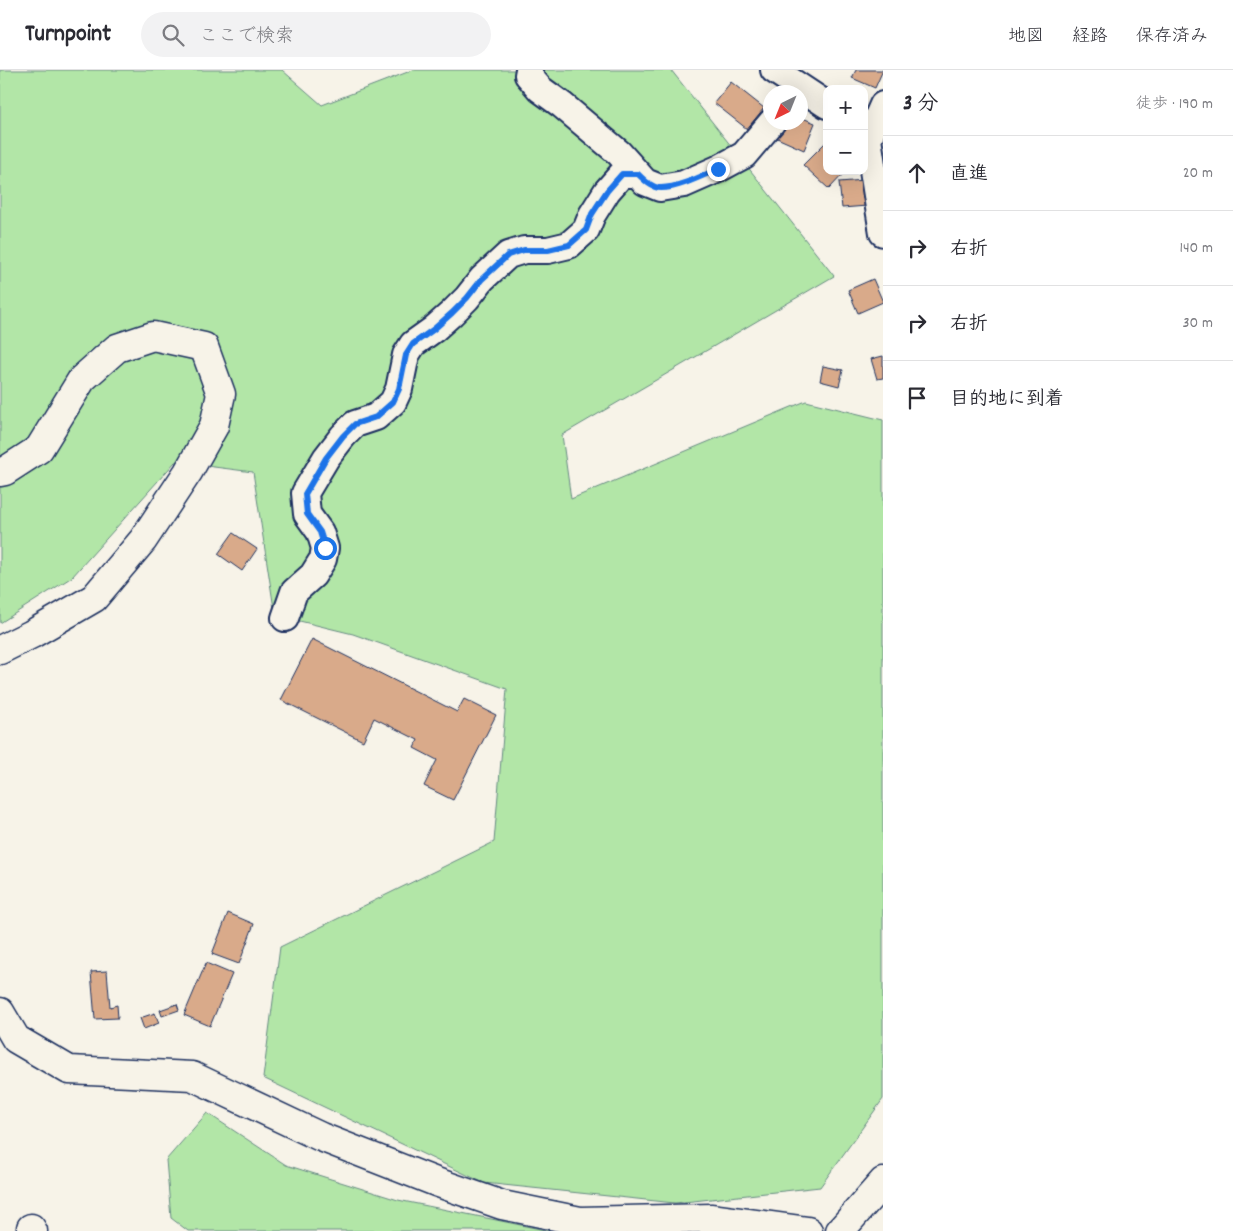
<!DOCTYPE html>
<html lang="ja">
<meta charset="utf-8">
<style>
:root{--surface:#fff;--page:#f2f2f3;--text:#2b2b33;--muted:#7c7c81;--line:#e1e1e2}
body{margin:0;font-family:Dekko,"Klee One",sans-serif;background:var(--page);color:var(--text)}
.controls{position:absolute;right:15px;top:15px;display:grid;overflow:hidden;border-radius:10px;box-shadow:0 5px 20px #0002}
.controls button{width:45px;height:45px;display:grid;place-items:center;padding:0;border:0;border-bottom:1px solid var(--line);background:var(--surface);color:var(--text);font:25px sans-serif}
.compass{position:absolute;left:763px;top:15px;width:45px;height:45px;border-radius:50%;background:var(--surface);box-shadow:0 5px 20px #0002;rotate:223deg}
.stop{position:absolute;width:15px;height:15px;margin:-11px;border:4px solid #1a73e8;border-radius:50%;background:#fff}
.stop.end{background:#1a73e8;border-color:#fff;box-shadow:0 1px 5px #0008}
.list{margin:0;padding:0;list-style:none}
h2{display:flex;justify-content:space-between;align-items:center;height:65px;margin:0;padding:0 20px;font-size:21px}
h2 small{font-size:16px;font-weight:400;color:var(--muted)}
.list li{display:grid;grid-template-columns:32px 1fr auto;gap:15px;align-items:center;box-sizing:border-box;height:75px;padding:0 20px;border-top:1px solid var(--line)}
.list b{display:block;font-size:19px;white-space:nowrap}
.list em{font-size:16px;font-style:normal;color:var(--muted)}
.icon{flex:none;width:28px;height:28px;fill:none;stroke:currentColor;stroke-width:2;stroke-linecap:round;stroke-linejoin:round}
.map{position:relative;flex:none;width:883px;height:1161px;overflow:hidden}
header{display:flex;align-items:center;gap:30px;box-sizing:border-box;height:70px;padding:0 25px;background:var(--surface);border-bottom:1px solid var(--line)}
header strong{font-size:24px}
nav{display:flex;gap:28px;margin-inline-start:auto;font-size:18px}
.search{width:350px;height:45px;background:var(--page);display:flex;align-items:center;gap:12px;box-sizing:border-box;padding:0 18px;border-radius:28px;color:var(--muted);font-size:19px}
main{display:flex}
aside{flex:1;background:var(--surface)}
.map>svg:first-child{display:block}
.green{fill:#b2e6a7;stroke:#668a82}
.building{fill:#d9aa8a;stroke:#1b2f5e}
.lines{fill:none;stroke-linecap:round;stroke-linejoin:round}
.street-casing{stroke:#1b2f5e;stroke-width:30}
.secondary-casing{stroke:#1b2f5e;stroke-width:31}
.street{stroke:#f7f3e8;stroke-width:26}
.secondary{stroke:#f7f3e8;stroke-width:28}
.route{stroke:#1a73e8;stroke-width:6}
</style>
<header>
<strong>Turnpoint</strong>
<div class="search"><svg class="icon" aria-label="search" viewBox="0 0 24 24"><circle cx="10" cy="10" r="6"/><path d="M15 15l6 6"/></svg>ここで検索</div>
<nav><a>地図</a><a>経路</a><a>保存済み</a></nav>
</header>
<main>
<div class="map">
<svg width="883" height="1161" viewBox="0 0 883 1161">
<rect width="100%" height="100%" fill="#f7f3e8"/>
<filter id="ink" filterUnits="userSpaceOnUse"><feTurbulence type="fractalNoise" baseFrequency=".02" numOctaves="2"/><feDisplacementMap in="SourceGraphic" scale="10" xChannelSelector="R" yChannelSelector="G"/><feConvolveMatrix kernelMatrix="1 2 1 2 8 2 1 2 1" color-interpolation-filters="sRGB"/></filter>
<g filter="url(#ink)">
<!-- green -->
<path class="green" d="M0,0H282L322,35L413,0H671L834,206L562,365L571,429L806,331L883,350V1029L820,1117L675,1133L484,1113L263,1008L280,877L494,772L507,619L353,564L275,545L253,402L175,392L72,507L0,553Z
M207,1043L286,1095L398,1130L550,1161H188L171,1148L166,1090Z"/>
<!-- building -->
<path class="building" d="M856,0H883L875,18L852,8Z
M731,12L764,38L747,59L714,33Z
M800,47L815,53L804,80L777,68L784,52H800Z
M827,71V101H846L829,119L803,95Z
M865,110L867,136L842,138L839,112Z
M873,209L883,232L858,243L848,220Z
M883,286V308L877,309L871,289Z
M823,296L843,300L839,316L820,311Z
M233,463L257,479L242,501L218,484Z
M312,569L457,642L464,629L496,645L453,730L424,716L437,690L414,678L418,670L374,648L363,671L281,630Z
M228,843L254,854L239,894L212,884Z
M206,893L232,904L210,956L184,945Z
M107,901L110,937L117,935L118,948L95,949L91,902Z
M177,934L179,940L162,946L160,940Z
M155,943L159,953L144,959L140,948Z"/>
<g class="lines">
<defs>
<path id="street" d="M529,0L528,5L540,19L562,35L619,83L645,112L660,118L684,114L718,99L744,85L772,52
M774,0L827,35
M864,66L868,69L883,163
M868,69L883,35
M285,548L294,522L313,505L323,489L325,478L320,462L307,444L305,423L326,388L343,366L355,354L376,347L393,332L399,319L406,285L413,274L434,259L452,243L467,228L482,209L508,185L524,180H548L569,175L586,160L592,145L607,121L622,104H638"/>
<path id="secondary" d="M0,402L5,401L39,379L82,309L117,278L153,266L204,277L221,324L214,356L188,402L143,470L94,528L32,564L0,580
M0,942L16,969L69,1000L192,1006L321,1067L436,1112L502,1135L580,1151L712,1148L808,1161
M31,1158L33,1161
M840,1161L883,1112"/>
</defs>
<!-- street casing -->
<use href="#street" class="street-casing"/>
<!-- secondary casing -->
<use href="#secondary" class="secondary-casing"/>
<!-- street -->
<use href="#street" class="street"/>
<!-- secondary -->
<use href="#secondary" class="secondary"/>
</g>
</g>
<g class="lines" filter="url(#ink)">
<!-- route -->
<path class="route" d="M325,478L320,462L307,444L305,424L326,388L343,366L355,354L376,347L393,332L399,319L406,285L413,274L434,259L452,243L467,228L482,209L508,185L524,180H548L569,175L586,160L592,144L607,121L622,104H638C644,110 652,118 661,118C678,118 702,106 718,99"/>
</g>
</svg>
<div class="controls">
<button>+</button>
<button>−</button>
</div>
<svg class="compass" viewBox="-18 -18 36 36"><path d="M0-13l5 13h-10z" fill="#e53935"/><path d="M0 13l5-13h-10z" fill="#7c7c81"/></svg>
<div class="stop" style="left:325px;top:478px"></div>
<div class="stop end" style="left:718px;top:99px"></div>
</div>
<aside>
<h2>3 分<small>徒歩 · 190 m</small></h2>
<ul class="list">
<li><svg class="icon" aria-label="ahead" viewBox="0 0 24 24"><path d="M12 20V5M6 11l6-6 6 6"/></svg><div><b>直進</b></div><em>20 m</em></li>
<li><svg class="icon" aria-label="right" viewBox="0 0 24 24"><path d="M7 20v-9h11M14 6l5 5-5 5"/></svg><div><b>右折</b></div><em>140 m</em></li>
<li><svg class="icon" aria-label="right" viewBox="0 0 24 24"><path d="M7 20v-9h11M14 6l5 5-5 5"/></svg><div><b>右折</b></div><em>30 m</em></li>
<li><svg class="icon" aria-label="arrive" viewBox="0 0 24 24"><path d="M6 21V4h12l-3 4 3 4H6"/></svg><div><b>目的地に到着</b></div></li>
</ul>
</aside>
</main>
